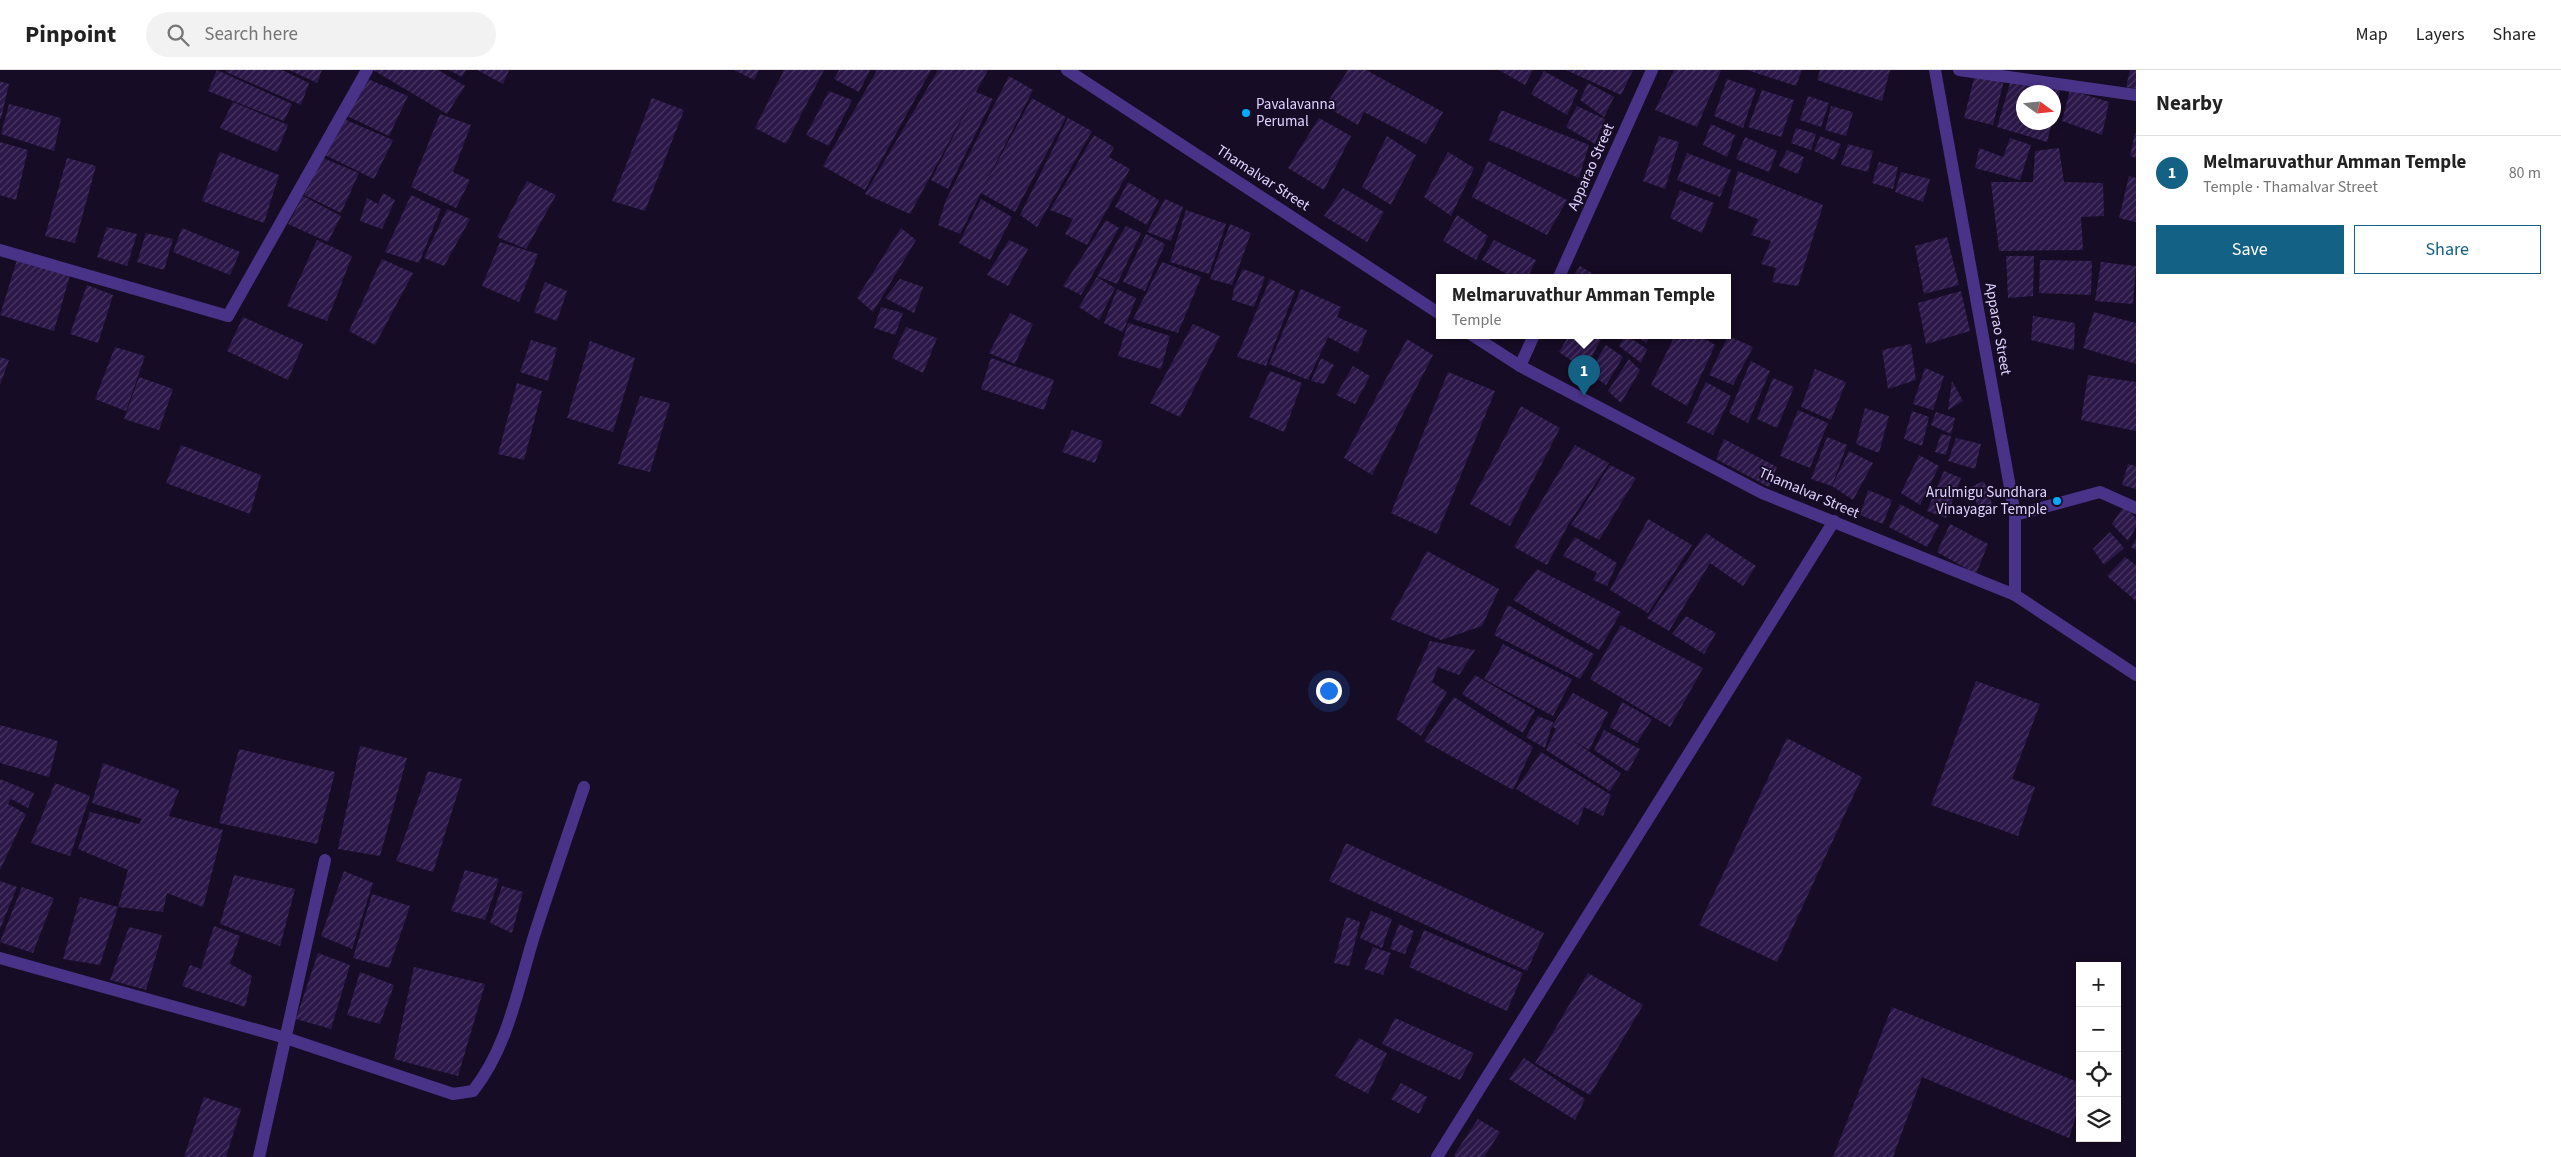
<!DOCTYPE html>
<meta charset="utf-8">
<style>
:root{--surface:#fff;--page:#f2f2f2;--text:#222;--muted:#767676;--line:#e0e0e0;--accent:#136184}
body{margin:0;font-family:"Source Sans 3",sans-serif;background:var(--page);color:var(--text)}
.controls{position:absolute;right:15px;bottom:15px;display:grid;overflow:hidden;border-radius:0px;box-shadow:0 2px 12px #0003}
.controls button{width:45px;height:45px;display:grid;place-items:center;padding:0;border:0;border-bottom:1px solid var(--line);background:var(--surface);color:var(--text);font:25px sans-serif}
.compass{position:absolute;left:2016px;top:15px;width:45px;height:45px;border-radius:50%;background:var(--surface);box-shadow:0 2px 12px #0003;rotate:105deg}
.you{position:absolute;left:1328px;top:620px;width:18px;height:18px;margin:-12px;border:4px solid #fff;border-radius:50%;background:#1a73e8;box-shadow:0 0 0 8px #1a73e833}
.badge{display:grid;place-items:center;width:32px;height:32px;border-radius:50%;background:var(--accent);color:#fff;font-size:16px;font-weight:700}
.pin{position:absolute;translate:-50% -41px;filter:drop-shadow(0 1px 2px #0008)}
.pin::after{content:'';position:absolute;top:26px;width:18px;height:15px;background:inherit;clip-path:polygon(0 0,100% 0,50% 100%)}
.popup{position:absolute;left:1436px;top:204px;width:295px;height:65px;box-sizing:border-box;display:grid;place-content:center;border-radius:0px;background:var(--surface);filter:drop-shadow(0 1px 4px #0005);font-size:16px;white-space:nowrap;color:var(--muted)}
.popup b{font-size:19px;color:var(--text)}
.popup::after{content:'';position:absolute;left:50%;top:100%;margin-left:-10px;border:10px solid transparent;border-top-color:var(--surface)}
.list{margin:0;padding:0;list-style:none}
h2{display:flex;justify-content:space-between;align-items:center;height:65px;margin:0;padding:0 20px;font-size:21px}
h2 small{font-size:16px;font-weight:400;color:var(--muted)}
.list li{display:grid;grid-template-columns:32px 1fr auto;gap:15px;align-items:center;box-sizing:border-box;height:75px;padding:0 20px;border-top:1px solid var(--line)}
.list b{display:block;font-size:19px;white-space:nowrap}
.list p{margin:0;font-size:16px;white-space:nowrap;color:var(--muted)}
.list em{font-size:16px;font-style:normal;color:var(--muted)}
.actions{display:flex;gap:10px;padding:15px 20px}
.actions a{flex:1;padding:11px 0;border:1px solid var(--accent);border-radius:0px;text-align:center;font-size:18px;color:var(--accent)}
.actions .main{background:var(--accent);color:#fff}
.icon{flex:none;width:28px;height:28px;fill:none;stroke:currentColor;stroke-width:2;stroke-linecap:round;stroke-linejoin:round}
.map{position:relative;flex:none;width:2136px;height:1087px;overflow:hidden}
header{display:flex;align-items:center;gap:30px;box-sizing:border-box;height:70px;padding:0 25px;background:var(--surface);border-bottom:1px solid var(--line)}
header strong{font-size:24px}
nav{display:flex;gap:28px;margin-inline-start:auto;font-size:18px}
.search{width:350px;height:45px;background:var(--page);display:flex;align-items:center;gap:12px;box-sizing:border-box;padding:0 18px;border-radius:28px;color:var(--muted);font-size:19px}
main{display:flex}
aside{flex:1;background:var(--surface)}
.map>svg:first-child{display:block}
.building{fill:url(#building-hatch)}
.lines{fill:none;stroke-linecap:round;stroke-linejoin:round}
.minor{stroke:#493389;stroke-width:12}
.tertiary{stroke:#493389;stroke-width:12}
.poi-dot{fill:#00adfc;stroke:#160c25;stroke-width:2}
.labels{text-anchor:middle;dominant-baseline:central;stroke-width:4;stroke-linejoin:round;paint-order:stroke}
.poi-label{font-size:15px;fill:#e0d1ff;stroke:#160c25;text-anchor:start}
.street-label{font-size:15px;fill:#e0d1ff;stroke:#160c25}
</style>
<header>
<strong>Pinpoint</strong>
<div class="search"><svg class="icon" aria-label="search" viewBox="0 0 24 24"><circle cx="10" cy="10" r="6"/><path d="M15 15l6 6"/></svg>Search here</div>
<nav><a>Map</a><a>Layers</a><a>Share</a></nav>
</header>
<main>
<div class="map">
<svg width="2136" height="1087" viewBox="0 0 2136 1087">
<defs>
<pattern id="building-hatch" width="6" height="6" patternUnits="userSpaceOnUse" patternTransform="scale(1.25)"><rect width="6" height="6" fill="#2b1748"/><path d="M-1 1l2-2M0 6l6-6M5 7l2-2" fill="none" stroke="#493863"/></pattern>
</defs>
<rect width="100%" height="100%" fill="#160c25"/>
<!-- building -->
<path class="building" d="M217,0L292,34L284,51L208,21Z
M227,0H282L309,13L301,35L226,2Z
M289,0H322L317,13Z
M373,0H438L465,16L447,44Z
M449,0H466L462,7Z
M477,0H509L503,14Z
M734,0H759L754,10Z
M784,0H824L786,74L755,58Z
M839,0H870L859,22L834,9Z
M877,0H931L865,120L823,96Z
M938,0H988L976,22L993,29L948,119L931,110L975,24L910,144L865,124Z
M1348,0H1366L1443,42L1426,74L1364,42L1358,55L1325,36Z
M1499,0H1533L1525,15Z
M1566,0H1633L1621,25Z
M1674,0H1721L1697,57L1655,40Z
M1747,0H1802L1796,16Z
M1820,0H1890L1882,31L1817,10Z
M1976,0L2005,6L1993,55L1964,48Z
M2130,0H2136V19L2126,17Z
M1544,1L1578,20L1567,45L1531,24Z
M2013,3L2061,18L2054,44V22H2024V52H2052L2047,72L1997,57Z
M1009,6L1033,20L981,122L1032,28L1066,47L1015,142L981,123L960,164L938,155L946,130Z
M368,9L408,26L389,66L347,46Z
M1727,9L1756,19L1743,58L1714,46Z
M0,11L9,14L1,49H0Z
M1588,13L1614,27L1604,47L1580,30Z
M1762,20L1794,30L1781,67L1748,57Z
M2070,20L2109,32L2102,65L2062,51Z
M829,21L852,30L829,76L806,65Z
M1808,26L1829,33L1821,57L1800,50Z
M652,28L684,40L645,141L612,131Z
M233,32L288,55L277,82L220,58Z
M9,34L61,48L54,81L1,64Z
M1577,36L1605,49L1595,74L1566,57Z
M1831,36L1853,42L1846,66L1825,60Z
M1501,40L1589,75L1579,108L1489,70Z
M440,44L471,55L453,102L470,110L456,138L411,117Z
M1068,48L1092,61L1037,157L1020,145Z
M1319,48L1351,66L1324,120L1288,98Z
M346,50L393,70L374,109L325,85Z
M1711,54L1735,65L1727,87L1703,75Z
M1796,58L1816,64L1811,80L1791,73Z
M2135,63H2136V88L2130,86Z
M1094,65L1114,77L1109,87L1130,99L1087,175L1065,164L1073,149L1050,140Z
M1387,66L1416,85L1391,135L1362,117Z
M1659,66L1679,72L1665,119L1643,111Z
M1820,66L1841,74L1834,90L1814,81Z
M1745,67L1777,81L1769,102L1736,89Z
M2010,68L2031,75L2020,110L1975,98L1979,78L2003,87Z
M0,72L28,80L16,130L0,125Z
M1848,74L1873,81L1868,102L1841,95Z
M2059,78L2064,112L2103,113L2104,146L2081,147L2083,180L1999,181L1991,112H2033L2035,81Z
M1787,80L1804,87L1798,104L1779,96Z
M220,82L279,105L264,153L202,131Z
M1448,82L1474,98L1451,146L1424,127Z
M1687,83L1731,100L1720,127L1677,110Z
M67,88L96,96L75,173L45,166Z
M323,88L359,103L341,143L304,125Z
M1488,91L1567,130L1547,165L1472,127Z
M1879,92L1898,97L1893,119L1872,113Z
M1738,101L1823,135L1798,216L1772,212L1776,198L1761,194L1771,171L1751,165L1758,149L1728,138Z
M1901,102L1930,109L1923,132L1895,122Z
M2129,106L2136,108V152L2119,148Z
M527,111L556,125L526,179L497,167Z
M1128,112L1159,130L1147,155L1115,137Z
M1343,118L1384,142L1367,172L1324,146Z
M1680,120L1714,133L1702,163L1670,148Z
M383,123L395,130L382,159L360,151L367,128L378,134Z
M411,125L441,139L419,193L385,182Z
M303,126L341,146L328,172L288,154Z
M981,129L1012,147L990,190L959,173Z
M1165,129L1183,137L1171,171L1147,162Z
M447,139L470,149L444,196L424,188Z
M1186,140L1226,154L1209,204L1170,192Z
M1457,145L1488,166L1476,190L1443,171Z
M1106,150L1119,158L1081,225L1063,216Z
M1230,154L1251,163L1232,215L1210,209Z
M1126,156L1141,163L1117,214L1097,206Z
M107,157L137,164L127,196L97,187Z
M182,158L240,182L230,205L173,182Z
M901,158L916,170L873,242L857,228Z
M146,163L173,169L164,200L137,192Z
M1146,164L1165,174L1145,221L1123,212Z
M1947,167L1959,215L1924,224L1915,176Z
M317,170L352,186L327,251L287,236Z
M1009,170L1028,179L1008,216L987,205Z
M1494,170L1536,190L1528,207H1512L1482,190Z
M500,172L538,184L519,232L482,216Z
M2006,186H2034L2033,226L2008,228Z
M382,189L413,203L375,275L349,261Z
M17,190L70,205L54,261L0,245Z
M2040,190L2092,191L2091,225L2039,223Z
M1162,192L1201,207L1178,263L1133,249Z
M2101,192L2136,196L2133,234L2095,231Z
M1580,196L1598,207H1573Z
M1243,199L1265,207L1254,237L1232,230L1234,218Z
M1097,207L1115,218L1099,250L1079,237Z
M900,209L923,217L914,243L885,228Z
M1270,209L1295,221L1266,296L1237,287Z
M545,212L567,221L557,251L534,242Z
M87,215L113,225L98,273L70,264Z
M1117,219L1136,228L1123,262L1104,253Z
M1301,219L1341,237L1337,247L1367,260L1358,283L1328,267L1308,310L1269,294Z
M1961,221L1970,261L1926,274L1918,233Z
M881,237L903,243L895,265L874,258Z
M2094,242L2136,253V294L2083,278Z
M1010,243L1033,254L1015,294L989,283Z
M2033,246L2075,253L2074,280L2031,270Z
M243,247L303,274L288,310L227,281Z
M1128,253L1170,266L1161,299L1118,286Z
M1193,254L1220,266L1180,347L1150,333Z
M906,257L937,268L923,303L892,288Z
M1569,265H1603L1585,300L1559,282Z
M1626,265L1647,279L1641,293L1619,276Z
M1636,265H1651L1646,273Z
M1675,265H1698L1715,275L1687,336L1651,315Z
M1728,266L1753,277L1733,315L1709,305Z
M1407,269L1433,285L1372,405L1344,388Z
M531,270L557,278L548,311L520,302Z
M590,271L635,288L613,362L567,348Z
M1911,274L1916,310L1888,319L1882,280Z
M1606,275L1623,287L1606,315L1589,303Z
M115,277L145,286L126,341L95,329Z
M0,287L9,290L0,315Z
M991,288L1054,310L1044,340L981,319Z
M1321,288L1334,295L1324,314L1311,311Z
M1629,289L1640,300L1621,333L1608,321Z
M1751,291L1770,301L1748,353L1729,343Z
M1353,296L1370,306L1355,334L1336,325Z
M1925,298L1944,306L1933,340L1913,334Z
M1815,299L1846,312L1831,350L1801,337Z
M1270,301L1302,313L1284,362L1249,347Z
M1448,302L1495,321L1437,464L1391,443Z
M2088,305L2136,312V361L2081,350Z
M139,307L173,319L159,360L124,349Z
M1773,308L1794,317L1777,358L1757,349Z
M1952,311L1963,331L1948,340Z
M1706,312L1731,326L1713,365L1687,353Z
M517,313L542,321L524,390L498,384Z
M640,326L670,333L650,402L618,394Z
M1521,336L1560,358L1510,456L1470,434Z
M1865,338L1889,346L1879,383L1856,374Z
M1798,340L1828,353L1810,398L1780,386Z
M1912,341L1929,347L1922,376L1904,369Z
M1936,342L1955,348L1951,364L1931,355Z
M1072,360L1103,371L1095,393L1062,382Z
M1941,364L1951,366L1946,385L1935,382Z
M1827,367L1847,375L1832,416L1849,381L1873,393L1853,430L1832,416L1811,409Z
M1956,368L1981,374L1975,399L1948,391Z
M1724,369L1777,397L1769,417L1716,389Z
M181,375L261,405L250,444L166,413Z
M1575,375L1609,393L1568,455L1547,495L1514,477Z
M1919,385L1939,396L1920,435L1901,423Z
M2128,394L2136,396V419L2122,415Z
M1610,395L1636,408L1599,470L1571,455Z
M1944,401L1961,408L1946,448L1927,441Z
M1984,411L1994,440L1981,446L1971,417Z
M1868,420L1892,430L1883,454L1860,445Z
M1900,434L1939,455L1927,477L1889,457Z
M2124,436L2136,448V457L2128,471L2112,454Z
M1648,449L1692,475L1648,543L1610,520Z
M1950,454L1988,474L1976,504L1937,482Z
M2110,462L2124,478L2104,495L2093,479Z
M1706,463L1756,496L1743,516L1710,493L1669,561L1647,548Z
M1575,467L1617,493L1607,516L1593,510L1597,503L1563,486Z
M2136,469V480L2131,477Z
M1427,481L1499,519L1482,556L1441,570L1390,549Z
M2125,487L2136,495V531L2107,506Z
M1537,499L1621,542L1599,580L1513,530Z
M1508,535L1594,584L1580,609L1494,565Z
M1686,546L1716,563L1704,584L1672,564Z
M1621,555L1703,598L1670,657L1590,609Z
M1430,571L1475,580L1459,605L1438,597L1432,612L1447,622L1421,666L1396,649Z
M1503,574L1572,609L1553,646L1484,609Z
M1475,605L1535,640L1523,663L1462,624Z
M1976,611L2040,634L2012,709L2035,717L2018,766L1931,735Z
M1573,623L1608,642L1589,680L1572,670L1621,703L1610,721L1546,680L1556,659L1552,656Z
M1454,627L1533,677L1513,720L1424,671Z
M1622,632L1652,649L1637,673L1610,657Z
M1538,646L1553,652L1545,678L1526,667Z
M0,655L58,671L49,707L0,693Z
M1604,660L1640,679L1628,702L1594,680Z
M1787,668L1862,707L1777,892L1699,855Z
M360,676L407,688L380,786L338,779Z
M239,679L335,702L317,774L219,753Z
M1541,682L1611,725L1603,746L1584,737L1578,755L1516,719Z
M103,693L179,720L169,746L223,760L203,837L167,823L163,842L118,837L128,800L78,779L90,742L139,754L142,749L92,733Z
M428,701L462,709L433,802L396,791Z
M0,709L34,723L28,738L11,729L8,734L26,744L0,800Z
M55,713L90,726L70,786L31,773Z
M1346,773L1544,863L1527,901L1329,811Z
M465,800L499,809L485,850L451,841Z
M344,801L373,813L352,879L321,866Z
M234,805L295,819L280,876L220,854Z
M0,811L17,817L0,859Z
M502,816L523,822L512,863L490,853Z
M22,817L54,828L33,883L0,872Z
M372,824L410,836L389,898L353,888Z
M80,827L118,837L100,895L63,889Z
M1371,841L1392,849L1382,878L1360,868Z
M1346,847L1360,852L1349,896L1334,893Z
M1399,854L1414,861L1405,884L1390,879Z
M214,856L240,866L230,894L252,906L245,937L182,916L190,895L201,899Z
M129,857L162,865L146,920L110,910Z
M1424,860L1523,903L1507,941L1409,897Z
M1373,877L1391,883L1383,905L1364,899Z
M318,883L350,895L331,959L296,949Z
M414,897L485,914L458,1006L394,989Z
M360,902L394,915L380,954L347,945Z
M1588,903L1643,935L1590,1025L1535,993Z
M1892,937L2080,1013V1033L2069,1068L1922,1007L1893,1087H1833Z
M1395,948L1474,983L1460,1010L1382,974Z
M1359,968L1387,983L1368,1024L1335,1006Z
M1524,988L1585,1029L1575,1050L1509,1009Z
M1401,1013L1427,1027L1419,1044L1391,1029Z
M204,1027L241,1039L226,1087H184Z
M1478,1049L1500,1062L1484,1087H1456L1454,1085Z"/>
<g class="lines">
<!-- minor -->
<path class="minor" d="M1935,0L2015,445V525
M1959,0L2136,25
M0,180L228,246L367,0
M1559,207L1652,0
M1520,296L1534,265
M2015,445L2100,422L2136,438
M0,888L286,968L453,1024L473,1021C508,977 518,918 534,866C550,816 567,767 584,717
M259,1087L325,790
M1437,1087L1834,451"/>
<!-- tertiary -->
<path class="tertiary" d="M1067,0L1440,244
M1472,265L1520,296L1762,423L2015,525L2136,605"/>
</g>
<!-- markers -->
<g class="poi-dot">
<circle cx="1246" cy="43" r="5"/>
<circle cx="2057" cy="431" r="5"/>
</g>
<g class="labels">
<!-- poi labels -->
<g class="poi-label">
<text x="1256" y="34">Pavalavanna<tspan x="1256" dy="17">Perumal</tspan></text>
<text x="2047" y="422" text-anchor="end">Arulmigu Sundhara<tspan x="2047" dy="17">Vinayagar Temple</tspan></text>
</g>
<!-- street labels -->
<g class="street-label">
<text transform="translate(1591 97) rotate(-66)">Apparao Street</text>
<text transform="translate(1263 108) rotate(33)">Thamalvar Street</text>
<text transform="translate(1998 259) rotate(80)">Apparao Street</text>
<text transform="translate(1809 423) rotate(23)">Thamalvar Street</text>
</g>
</g>
</svg>
<div class="controls">
<button>+</button>
<button>−</button>
<button><svg class="icon" aria-label="locate" viewBox="0 0 24 24"><circle cx="12" cy="12" r="6"/><path d="M12 2v4M12 18v4M2 12h4M18 12h4"/></svg></button>
<button><svg class="icon" aria-label="layers" viewBox="0 0 24 24"><path d="M12 4l9 5-9 5-9-5zM3 14l9 5 9-5"/></svg></button>
</div>
<svg class="compass" viewBox="-18 -18 36 36"><path d="M0-13l5 13h-10z" fill="#e53935"/><path d="M0 13l5-13h-10z" fill="#767676"/></svg>
<div class="you"></div>
<div class="pin badge" style="left:1584px;top:326px">1</div>
<div class="popup"><b>Melmaruvathur Amman Temple</b>Temple</div>
</div>
<aside>
<h2>Nearby<small></small></h2>
<ul class="list">
<li><span class="badge">1</span><div><b>Melmaruvathur Amman Temple</b><p>Temple · Thamalvar Street</p></div><em>80 m</em></li>
</ul>
<div class="actions"><a class="main">Save</a><a>Share</a></div>
</aside>
</main>
